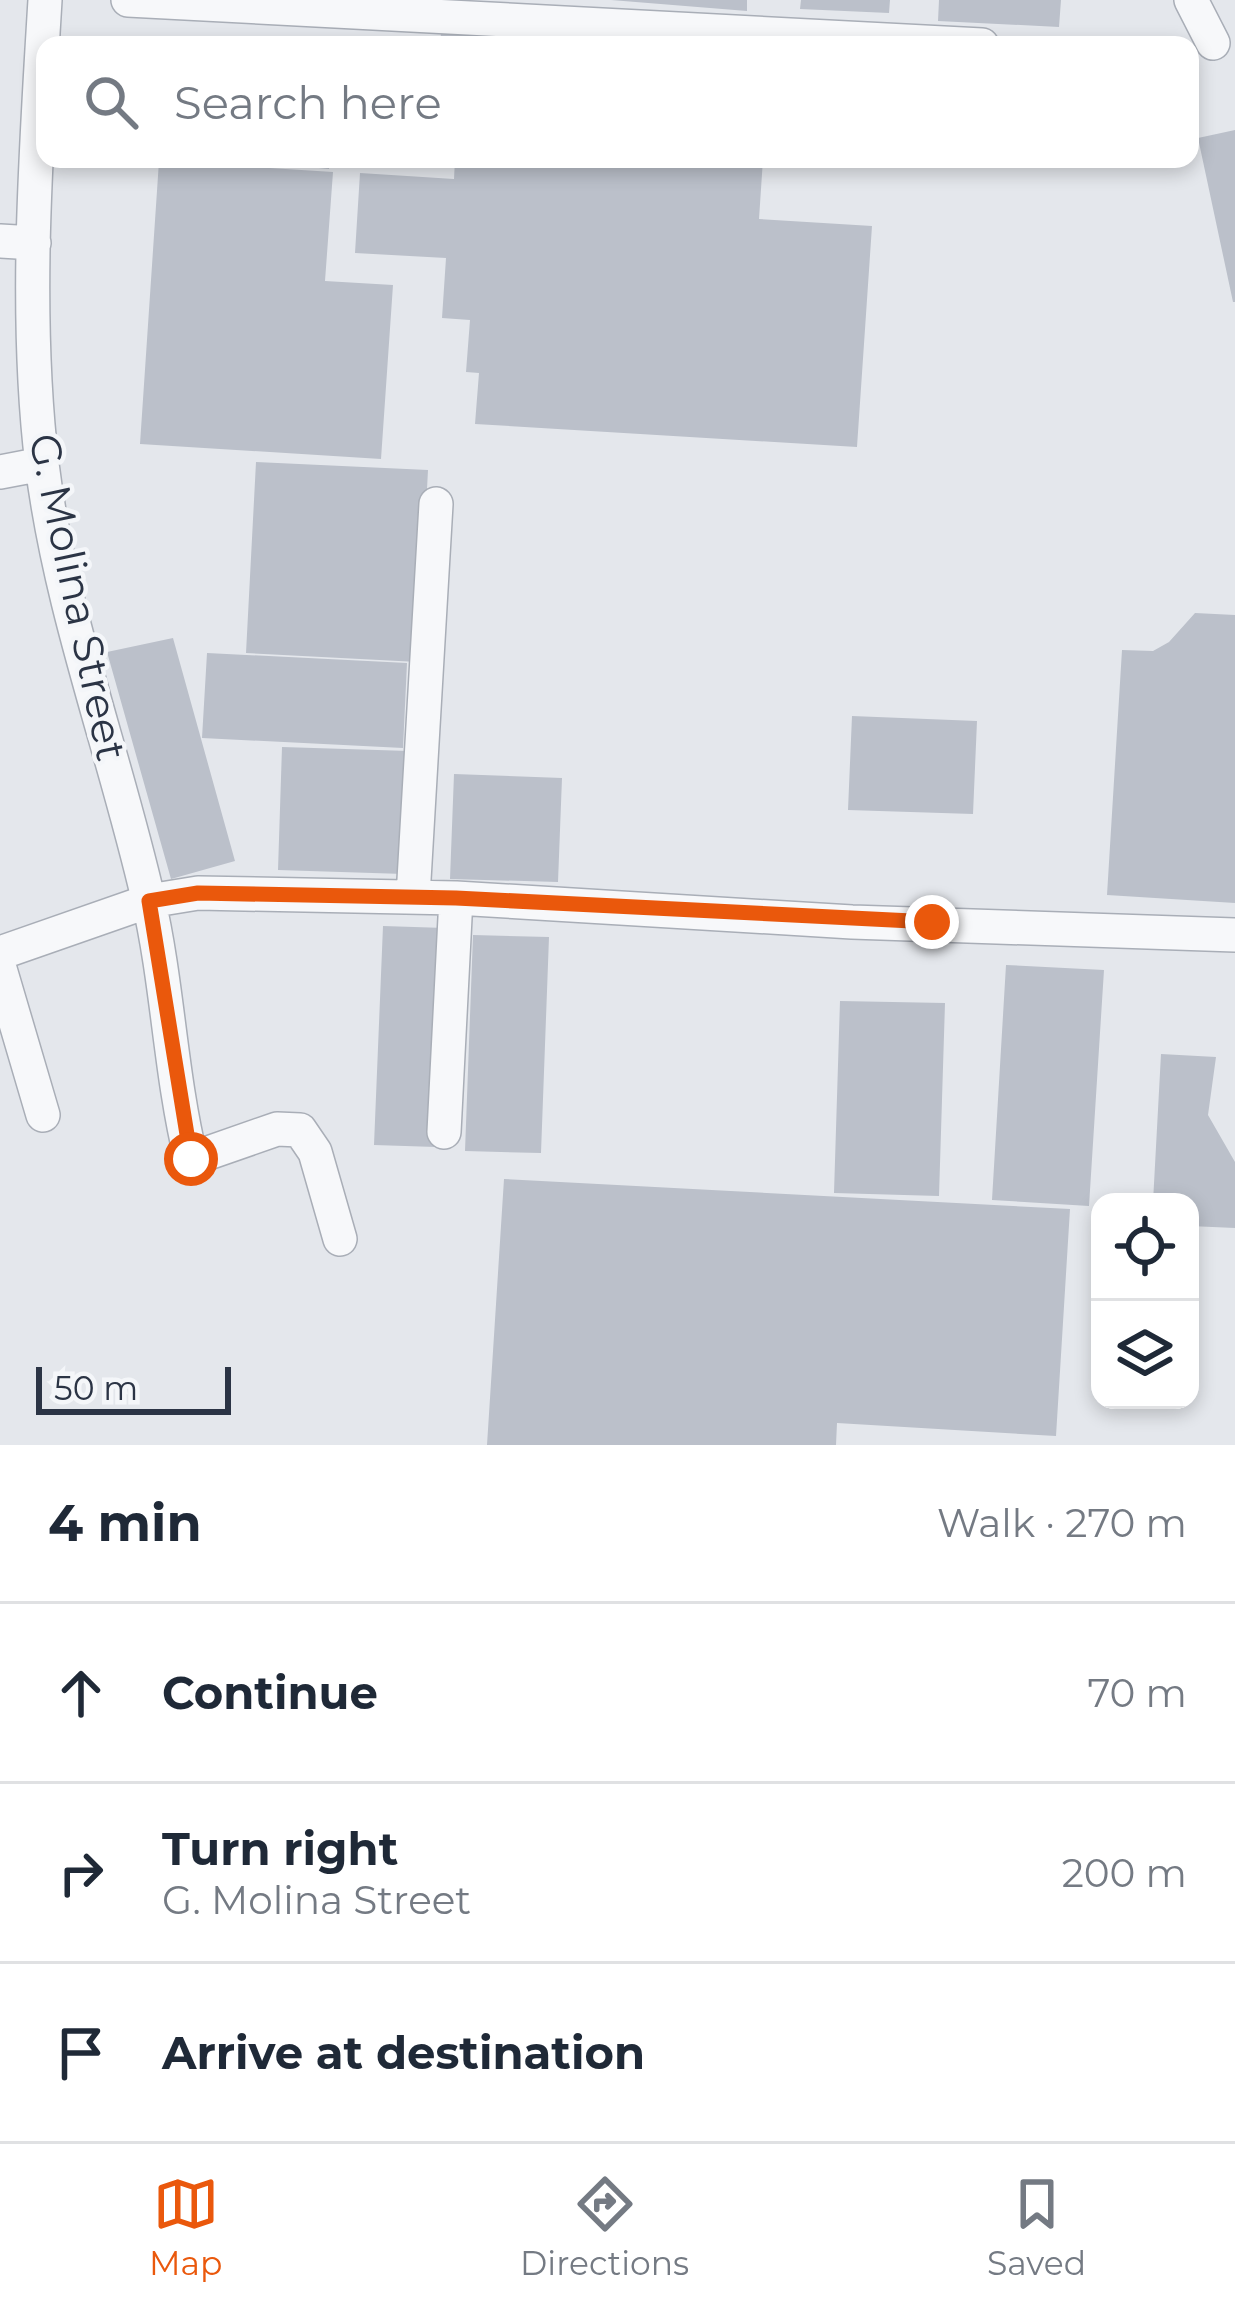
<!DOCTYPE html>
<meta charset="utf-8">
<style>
:root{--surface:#fff;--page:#f2f2f3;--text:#1f2937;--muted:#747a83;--line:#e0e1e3;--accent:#ea580c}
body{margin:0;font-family:Montserrat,sans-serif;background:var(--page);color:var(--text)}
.controls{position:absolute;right:36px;bottom:36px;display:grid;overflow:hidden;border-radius:24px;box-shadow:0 6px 18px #0003}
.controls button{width:108px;height:108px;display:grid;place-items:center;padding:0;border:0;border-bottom:3px solid var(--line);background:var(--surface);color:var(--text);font:60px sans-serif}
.scale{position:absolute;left:36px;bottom:30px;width:195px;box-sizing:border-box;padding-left:12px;border:6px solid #2b3445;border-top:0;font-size:33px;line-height:42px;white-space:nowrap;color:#2b3445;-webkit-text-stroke:9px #f4f6f9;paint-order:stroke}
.stop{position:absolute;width:36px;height:36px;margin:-27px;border:9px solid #ea580c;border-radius:50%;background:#fff}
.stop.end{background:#ea580c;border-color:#fff;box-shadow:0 3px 12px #0008}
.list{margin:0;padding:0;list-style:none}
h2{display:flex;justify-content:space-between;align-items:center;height:156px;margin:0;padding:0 48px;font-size:51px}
h2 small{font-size:39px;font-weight:400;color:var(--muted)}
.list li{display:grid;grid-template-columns:78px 1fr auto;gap:36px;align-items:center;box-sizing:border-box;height:180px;padding:0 48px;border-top:3px solid var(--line)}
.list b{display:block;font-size:45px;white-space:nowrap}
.list p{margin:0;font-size:39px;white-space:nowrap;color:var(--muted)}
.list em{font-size:39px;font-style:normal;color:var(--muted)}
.icon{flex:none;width:66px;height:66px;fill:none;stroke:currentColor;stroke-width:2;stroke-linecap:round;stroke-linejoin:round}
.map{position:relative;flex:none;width:1235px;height:1445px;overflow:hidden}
.search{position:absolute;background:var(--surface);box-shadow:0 6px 18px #0003;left:36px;right:36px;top:36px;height:132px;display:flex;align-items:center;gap:30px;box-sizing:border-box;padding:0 42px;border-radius:24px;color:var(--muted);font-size:45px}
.sheet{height:696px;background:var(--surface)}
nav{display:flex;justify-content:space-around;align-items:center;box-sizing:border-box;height:168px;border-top:3px solid var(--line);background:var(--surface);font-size:33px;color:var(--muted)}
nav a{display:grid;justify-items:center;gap:6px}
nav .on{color:var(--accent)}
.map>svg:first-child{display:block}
.building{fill:#bbc0ca}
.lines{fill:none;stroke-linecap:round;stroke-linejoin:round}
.minor-casing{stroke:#a9aeb7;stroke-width:36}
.minor{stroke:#f7f8fa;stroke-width:33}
.route{stroke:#ea580c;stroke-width:15}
.labels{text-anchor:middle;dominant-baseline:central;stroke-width:9;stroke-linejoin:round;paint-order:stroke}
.street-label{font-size:42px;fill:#2b3445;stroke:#f4f6f9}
</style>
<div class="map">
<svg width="1235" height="1445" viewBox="0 0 1235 1445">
<rect width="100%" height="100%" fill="#e4e7ec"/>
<!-- building -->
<path class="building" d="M611,0H747V11Z
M801,0H890L889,13L800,9Z
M939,0H1061L1059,27L938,21Z
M441,33L576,41V45H440Z
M1235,130V302H1233L1198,138Z
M226,159H330L329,169Z
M455,159H763L759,219L872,226L857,447L475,424L479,373L466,372L470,320L442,318L446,258L355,253L360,173L454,179Z
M159,161L333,172L325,281L393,285L381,459L140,444Z
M256,462L428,470L418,662L246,653Z
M1195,613L1235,615V903L1107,895L1122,650L1153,651L1169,642Z
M173,638L235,861L171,879L107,652Z
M207,653L407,663L403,748L202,738Z
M852,716L977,721L973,814L848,810Z
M282,747L409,751L404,874L278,870Z
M454,774L562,778L558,882L450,879Z
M383,926L445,928L436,1147L374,1145Z
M473,935L549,937L541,1153L465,1151Z
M1006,965L1104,970L1089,1206L992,1200Z
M840,1001L945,1003L939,1196L834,1193Z
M1161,1054L1216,1057L1208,1115L1235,1162V1228L1190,1226V1202H1153Z
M504,1179L1070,1209L1056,1436L837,1423L836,1445H487Z"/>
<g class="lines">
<defs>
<path id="minor" d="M45,0C36,150 24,315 42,464C60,611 115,754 148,898C168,984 170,1073 191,1159L277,1129L300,1130L315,1152L340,1239
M128,0L982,45
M1191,0L1213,43
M0,241L34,243
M0,472L42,464
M413,897L436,504
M0,953L149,901L198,893L456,898L852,922L1235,935
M0,969L43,1115
M444,1132L456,898"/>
</defs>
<!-- minor casing -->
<use href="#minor" class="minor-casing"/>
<!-- minor -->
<use href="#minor" class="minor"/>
</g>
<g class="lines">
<!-- route -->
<path class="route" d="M191,1159L149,901L198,893L456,898L932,922"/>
</g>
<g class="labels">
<!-- street labels -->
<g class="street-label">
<text transform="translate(78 597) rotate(78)">G. Molina Street</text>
</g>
</g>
</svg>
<div class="controls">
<button><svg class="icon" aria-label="locate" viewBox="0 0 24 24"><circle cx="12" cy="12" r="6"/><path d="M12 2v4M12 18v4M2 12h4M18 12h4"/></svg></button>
<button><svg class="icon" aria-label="layers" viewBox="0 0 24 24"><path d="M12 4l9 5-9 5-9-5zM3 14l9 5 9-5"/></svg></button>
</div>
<div class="scale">50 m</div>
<div class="stop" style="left:191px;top:1159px"></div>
<div class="stop end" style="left:932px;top:922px"></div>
<div class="search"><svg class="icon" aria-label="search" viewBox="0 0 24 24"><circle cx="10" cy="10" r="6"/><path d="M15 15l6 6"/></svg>Search here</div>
</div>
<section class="sheet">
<h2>4 min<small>Walk · 270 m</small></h2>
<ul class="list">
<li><svg class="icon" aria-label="ahead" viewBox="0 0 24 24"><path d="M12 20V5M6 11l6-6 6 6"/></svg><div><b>Continue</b></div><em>70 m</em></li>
<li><svg class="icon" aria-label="right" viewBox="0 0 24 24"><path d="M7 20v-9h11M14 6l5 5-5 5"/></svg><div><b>Turn right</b><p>G. Molina Street</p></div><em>200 m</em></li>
<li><svg class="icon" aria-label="arrive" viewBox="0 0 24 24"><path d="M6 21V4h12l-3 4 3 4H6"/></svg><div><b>Arrive at destination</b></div></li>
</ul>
</section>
<nav>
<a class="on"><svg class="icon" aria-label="map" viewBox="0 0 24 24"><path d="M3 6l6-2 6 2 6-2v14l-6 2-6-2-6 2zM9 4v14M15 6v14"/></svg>Map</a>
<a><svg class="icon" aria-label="directions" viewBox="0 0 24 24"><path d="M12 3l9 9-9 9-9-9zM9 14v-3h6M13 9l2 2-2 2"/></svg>Directions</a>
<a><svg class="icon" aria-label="saved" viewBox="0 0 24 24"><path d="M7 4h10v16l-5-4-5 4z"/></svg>Saved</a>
</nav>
